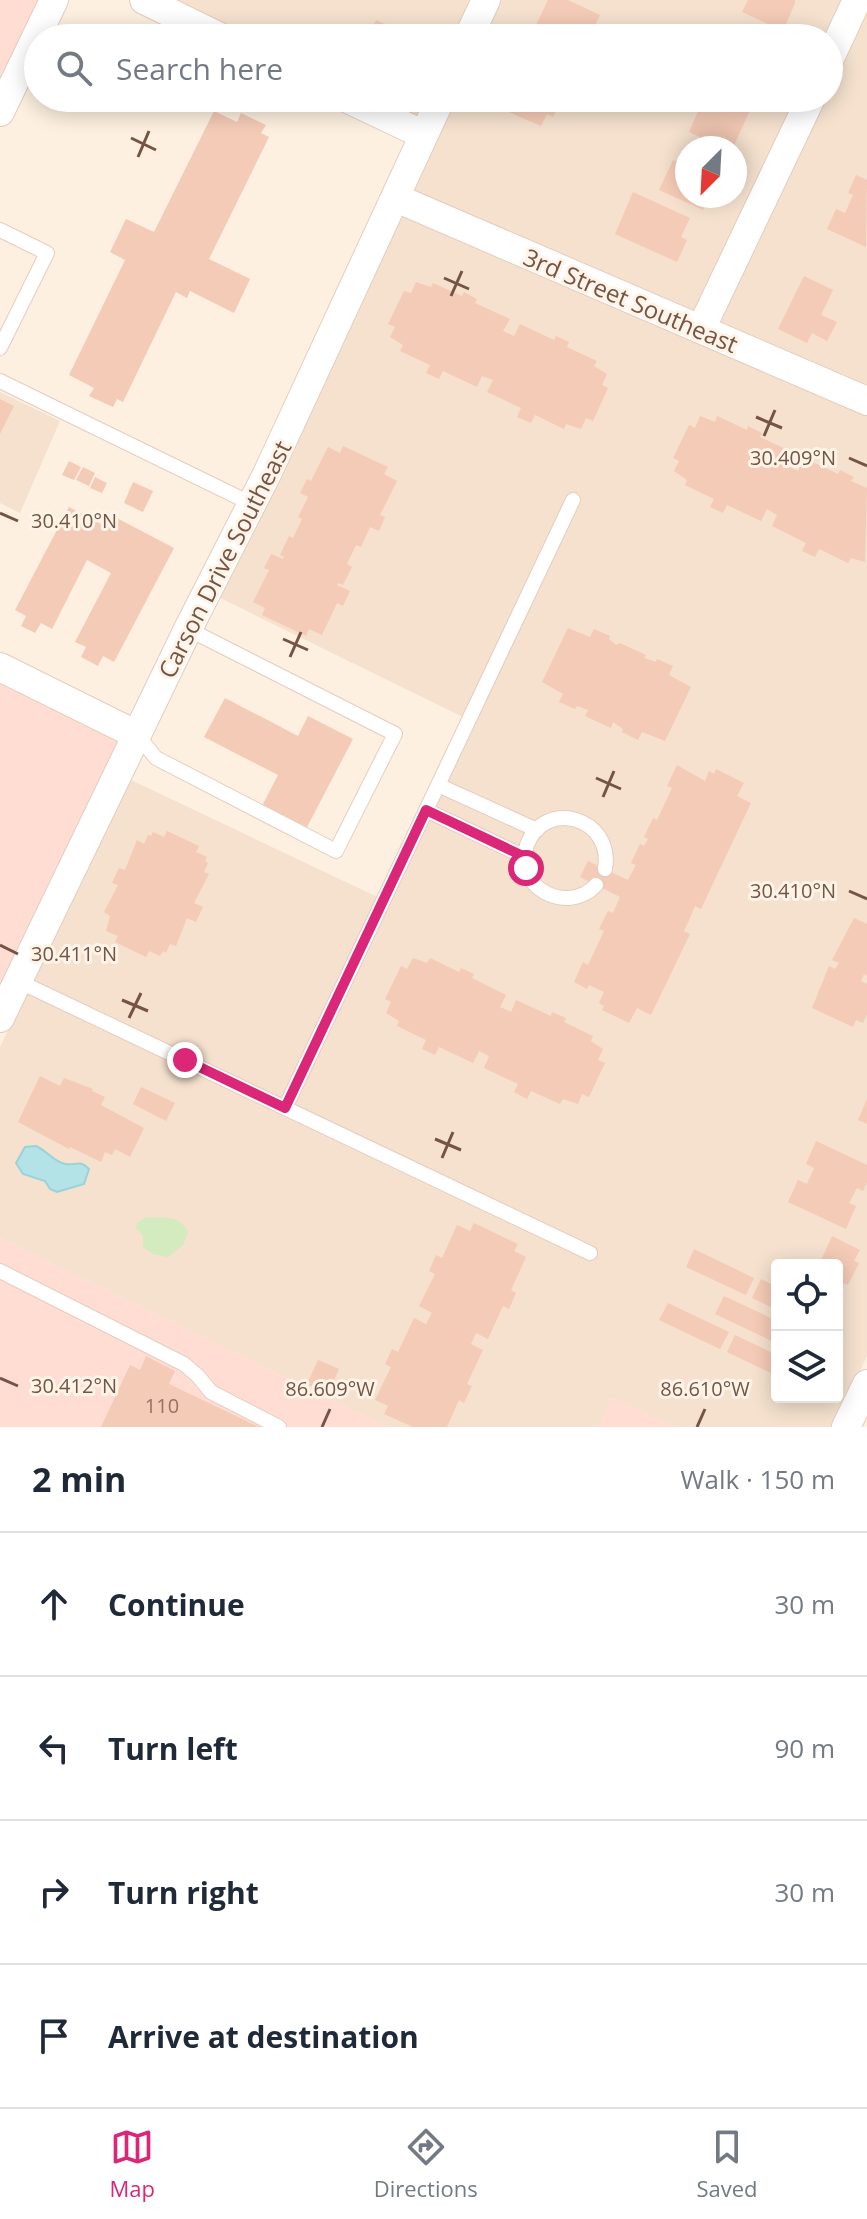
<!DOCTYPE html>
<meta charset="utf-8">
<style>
:root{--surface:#fff;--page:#f6f6f7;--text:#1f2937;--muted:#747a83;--line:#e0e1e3;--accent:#db2777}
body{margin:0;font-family:"Open Sans",sans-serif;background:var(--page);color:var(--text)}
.controls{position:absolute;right:24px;bottom:24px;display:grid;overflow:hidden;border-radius:8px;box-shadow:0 4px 20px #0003}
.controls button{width:72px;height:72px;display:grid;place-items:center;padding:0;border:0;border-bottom:2px solid var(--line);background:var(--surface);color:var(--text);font:40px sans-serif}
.compass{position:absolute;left:675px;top:136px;width:72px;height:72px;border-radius:50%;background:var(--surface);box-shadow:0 4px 20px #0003;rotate:204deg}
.stop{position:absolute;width:24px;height:24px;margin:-18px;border:6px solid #db2777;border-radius:50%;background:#fff}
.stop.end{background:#db2777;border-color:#fff;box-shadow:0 2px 8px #0008}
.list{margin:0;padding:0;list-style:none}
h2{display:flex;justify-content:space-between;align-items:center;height:104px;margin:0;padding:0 32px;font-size:34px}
h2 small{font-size:26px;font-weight:400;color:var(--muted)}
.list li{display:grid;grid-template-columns:52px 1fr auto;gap:24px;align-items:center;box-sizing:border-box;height:144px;padding:0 32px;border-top:2px solid var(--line)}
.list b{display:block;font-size:30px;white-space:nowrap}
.list em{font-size:26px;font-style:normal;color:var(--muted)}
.icon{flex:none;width:44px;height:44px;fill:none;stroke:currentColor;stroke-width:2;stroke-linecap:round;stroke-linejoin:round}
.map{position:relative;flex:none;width:867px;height:1427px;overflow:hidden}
.search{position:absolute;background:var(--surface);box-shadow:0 4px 20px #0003;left:24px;right:24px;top:24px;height:88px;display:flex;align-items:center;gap:20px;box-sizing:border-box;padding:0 28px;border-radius:44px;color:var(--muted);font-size:30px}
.sheet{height:680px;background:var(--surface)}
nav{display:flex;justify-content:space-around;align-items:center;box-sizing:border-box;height:112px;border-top:2px solid var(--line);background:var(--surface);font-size:22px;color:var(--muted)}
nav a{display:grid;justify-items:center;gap:4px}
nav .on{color:var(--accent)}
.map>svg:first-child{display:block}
.residential{fill:#f5e1ce;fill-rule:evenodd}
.commercial{fill:#ffddd2}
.green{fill:#d3ebbe}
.water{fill:#b3e3e7;stroke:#99d3da;stroke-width:2}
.building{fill:#f4cbb6}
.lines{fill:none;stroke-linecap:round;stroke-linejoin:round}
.lane-casing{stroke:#e4cdbe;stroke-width:16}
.street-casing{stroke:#e4cdbe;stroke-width:30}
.lane{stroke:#fff;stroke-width:14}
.street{stroke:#fff;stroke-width:28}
.route{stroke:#db2777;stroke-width:10}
.ticks{fill:none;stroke:#755446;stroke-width:3}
.labels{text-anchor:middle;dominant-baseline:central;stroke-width:6;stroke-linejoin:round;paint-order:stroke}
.number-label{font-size:20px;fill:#957262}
.street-label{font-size:24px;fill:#755446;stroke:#fff4e7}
.ticks-label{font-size:20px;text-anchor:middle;fill:#755446;stroke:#fff4e7;stroke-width:6;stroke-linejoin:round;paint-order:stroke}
</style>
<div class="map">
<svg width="867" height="1427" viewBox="0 0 867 1427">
<rect width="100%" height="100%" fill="#fdf0e0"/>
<!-- residential -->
<path class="residential" d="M176,0H472L455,38H254Z
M499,0H844L826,38H482Z
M867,8V386L717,322L824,98H829V88Z
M378,98H428L419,117Z
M454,98H798L696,312L412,191ZM687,148H735V196H687Z
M401,216L867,416V1356L833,1427H675L612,1398L598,1427H387L0,1238V1047L129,779L390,903L471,721L218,597L278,480ZM777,1265H837V1397H777Z
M0,392L60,421L20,513L0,503Z"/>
<!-- commercial -->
<path class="commercial" d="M0,0H41L0,85Z
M0,682L120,742L0,992Z
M0,1238L387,1427H0Z
M612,1398L675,1427H598Z"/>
<!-- green -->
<path class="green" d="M146,1217C163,1218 179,1214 188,1232L183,1245L168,1257L153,1254L143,1247V1236L136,1228L137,1223Z"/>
<!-- water -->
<path class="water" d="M36,1146C46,1150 54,1162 65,1164C76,1166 80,1159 89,1169L84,1184L57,1192L50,1189L45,1181L23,1174L16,1163L25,1147Z"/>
<!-- building -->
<path class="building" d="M548,0H568L600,15L589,38H567L568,36L553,29L549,35L534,29Z
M748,0H795V3L783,31L742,12Z
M376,20L403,32L400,38H359L362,32L369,36Z
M512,98H554L553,100L560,103L553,117L547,114L541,126L506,111Z
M715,98H722L750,110L733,148H724L689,132L702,102L712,106Z
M214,111L237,122L241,113L266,125L261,133L269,137L209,259L250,279L234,313L190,291L187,298L176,292L123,402L117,399L113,407L89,396L94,388L69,375L125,260L110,252L126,219L154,232Z
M687,159V196H709L703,210L659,190L673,160L684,165Z
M856,175L867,180L866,247L827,229L836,209L845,213L853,195L848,193Z
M633,192L690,218L681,237L687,240L677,262L615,234Z
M804,276L833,290L821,315L837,322L827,341L812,333L807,343L778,329Z
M416,282L431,287L433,283L462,296L464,292L477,299L475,303L510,319L503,331L514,336L520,324L554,340L556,336L569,342L567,347L597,361L594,366L607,374L602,385L608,388L593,421L586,418L581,429L566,424L564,429L535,415L531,423L517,417L521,408L487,392L493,380L482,376L477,387L443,371L439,379L426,373L430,365L400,351L403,345L390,337L395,327L388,324L404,291L411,293Z
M0,399L14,406L0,434Z
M700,416L715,422L717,416L747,430L748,426L762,433L760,437L794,453L788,466L798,471L804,458L838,474L840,470L854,477L851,481L867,488L865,562L851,558L848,563L819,549L815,557L802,551L806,543L772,526L777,515L767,509L761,521L727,505L723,513L710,507L714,499L685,485L687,480L674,471L679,461L673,458L689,425L695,428Z
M343,446L388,467L384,474L397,481L380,515L385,517L379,531L370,527L361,547L356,545L347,564L352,567L343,585L338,583L337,585L350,591L343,606L337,603L322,635L309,629L306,636L262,615L265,608L253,602L269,570L264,568L271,554L283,559L284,557L280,555L289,536L293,538L302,519L298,517L308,497L300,493L307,479L311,481L328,447L340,453Z
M69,461L81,467L74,480L62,475Z
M83,467L95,473L89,486L76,480Z
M95,477L107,483L102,493L90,488Z
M133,482L153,491L143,512L124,503Z
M69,507L107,527L113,516L174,548L114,662L103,656L98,666L81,657L86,647L75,642L111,573L87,560L52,629L41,623L35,633L21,626L26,616L15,610Z
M568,628L590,637L594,629L610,636L609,639L616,645L620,643L646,655L644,658L656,662L657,659L673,666L669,675L691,687L665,741L642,732L638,740L622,732L623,729L613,722L611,728L585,716L588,710L577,706L575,709L559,702L563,694L542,682Z
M225,698L298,736L308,716L353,739L306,829L262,806L278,775L204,737Z
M677,765L705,781L709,771L714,774L716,769L744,783L737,796L751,803L701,909L695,906L690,918L684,931L690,934L651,1015L637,1008L629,1023L602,1010L604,1006L599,1003L604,992L589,985L587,989L574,982L583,962L588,965L604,931L599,929L608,911L613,913L620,897L580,877L588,861L628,880L636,865L631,863L640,844L644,846L648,839L644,837L653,818L657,820L672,788L667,786Z
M167,831L199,846L196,852L207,857L205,861L208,863L204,872L209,874L194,903L203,907L196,922L187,918L176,946L170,944L166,953L163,951L160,956L149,951L146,957L115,942L118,936L106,931L110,916L104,912L118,885L112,883L119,868L125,870L137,840L144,844L148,835L151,836L153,832L164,837Z
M854,918L867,924V976L864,974L861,981L867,984V1014L863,1023L856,1020L853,1027L812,1008L829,966L835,969L839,963L832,960Z
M413,958L427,963L430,958L459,972L461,968L474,974L472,978L506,995L500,1007L511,1012L516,1000L551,1016L552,1012L566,1018L564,1022L593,1036L591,1041L603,1049L598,1060L605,1063L589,1097L582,1094L578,1104L563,1099L560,1104L531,1091L527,1099L514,1092L518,1084L484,1068L489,1056L479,1051L473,1063L439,1047L435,1055L422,1049L426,1040L397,1026L399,1021L386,1013L391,1002L385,999L401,966L407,969Z
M40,1076L60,1086L64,1078L93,1089L92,1091L105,1097L101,1105L144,1128L130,1157L115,1149L112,1155L105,1152L101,1162L70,1147L69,1149L18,1122Z
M141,1087L175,1103L166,1121L133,1104Z
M867,1099V1124L858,1120Z
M816,1141L867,1165V1183L863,1191L857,1188L849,1203L856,1206L846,1229L788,1202L798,1180L807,1184L814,1168L806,1164Z
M474,1223L518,1244L514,1251L526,1257L511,1290L516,1293L509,1309L503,1306L488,1339L476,1333L471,1344L483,1350L467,1384L472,1386L464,1403L459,1400L447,1427H413L384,1414L388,1406L375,1400L391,1367L385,1364L392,1349L398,1352L414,1318L426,1324L432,1313L419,1306L435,1274L429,1271L436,1255L442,1258L457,1225L470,1231Z
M832,1236L860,1250L854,1261L859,1263L848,1285L844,1283L837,1297V1265H819Z
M694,1249L754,1278L746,1295L686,1267Z
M761,1279L777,1287V1310L752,1298Z
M724,1296L777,1321L776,1343L715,1314Z
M668,1303L729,1332L720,1349L659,1320Z
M735,1335L777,1355V1376L727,1352Z
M146,1356L175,1371L169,1384L259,1427H101L130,1365L140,1370Z
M318,1360L339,1369L328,1394L307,1384Z"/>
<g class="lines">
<defs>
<path id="lane" d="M0,230L47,253L0,348
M0,381L252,504
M137,735L156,758L336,851L395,734L188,629
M438,785L537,830
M426,810L525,857
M596,885C567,916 512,887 527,845C544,798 614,817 605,869
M18,981L590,1253
M285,1108L573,500
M0,1271L184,1364L198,1376L211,1392L279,1427"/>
<path id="street" d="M144,0L222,38
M468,38L486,0
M829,60L857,0
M346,98L424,135
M0,112L54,0
M396,198L867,401
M701,329L811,98
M0,667L137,735
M0,1018L188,629L267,474L441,98
M846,1427L867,1384"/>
</defs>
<!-- lane casing -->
<use href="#lane" class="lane-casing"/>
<!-- street casing -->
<use href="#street" class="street-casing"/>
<!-- lane -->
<use href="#lane" class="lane"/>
<!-- street -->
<use href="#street" class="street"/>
</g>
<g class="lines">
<!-- route -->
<path class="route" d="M185,1060L285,1108L426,810L525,857L526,868"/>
</g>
<!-- ticks -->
<path class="ticks" d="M131,138L156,150M138,157L149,131M444,278L469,289M451,296L462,271M756,417L782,428M764,436L775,410M849,458L867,466M0,513L18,521M283,639L308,650M290,657L301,632M596,778L621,789M603,797L614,771M849,891L867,899M0,945L18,954M122,1000L148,1011M129,1018L141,993M435,1139L461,1150M442,1158L453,1132M0,1378L18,1386M322,1427L330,1409M697,1427L705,1409"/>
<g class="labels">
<!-- number labels -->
<g class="number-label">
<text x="162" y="1405">110</text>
</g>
<!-- street labels -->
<g class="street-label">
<text transform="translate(631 300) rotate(23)">3rd Street Southeast</text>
<text transform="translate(224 559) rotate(-63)">Carson Drive Southeast</text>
</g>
</g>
<g class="ticks-label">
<text x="793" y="465">30.409°N</text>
<text x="74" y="528">30.410°N</text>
<text x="793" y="898">30.410°N</text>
<text x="74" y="961">30.411°N</text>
<text x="74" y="1393">30.412°N</text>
<text x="330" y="1396">86.609°W</text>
<text x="705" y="1396">86.610°W</text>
</g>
</svg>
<div class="controls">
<button><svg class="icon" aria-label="locate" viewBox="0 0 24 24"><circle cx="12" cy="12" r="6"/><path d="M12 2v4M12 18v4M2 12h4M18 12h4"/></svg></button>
<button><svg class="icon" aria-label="layers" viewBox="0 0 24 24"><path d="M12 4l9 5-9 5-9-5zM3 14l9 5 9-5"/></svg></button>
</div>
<svg class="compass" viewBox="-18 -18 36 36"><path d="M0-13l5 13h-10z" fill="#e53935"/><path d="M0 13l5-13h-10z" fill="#747a83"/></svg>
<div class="stop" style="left:526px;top:868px"></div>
<div class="stop end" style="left:185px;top:1060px"></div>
<div class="search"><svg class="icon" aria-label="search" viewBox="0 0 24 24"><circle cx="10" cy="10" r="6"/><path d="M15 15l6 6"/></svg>Search here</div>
</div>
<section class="sheet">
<h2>2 min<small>Walk · 150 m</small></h2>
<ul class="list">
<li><svg class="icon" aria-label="ahead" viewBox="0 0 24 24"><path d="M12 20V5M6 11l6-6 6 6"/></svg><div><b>Continue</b></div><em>30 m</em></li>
<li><svg class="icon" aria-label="left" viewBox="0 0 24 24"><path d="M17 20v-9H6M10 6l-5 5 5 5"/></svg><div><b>Turn left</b></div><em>90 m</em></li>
<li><svg class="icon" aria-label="right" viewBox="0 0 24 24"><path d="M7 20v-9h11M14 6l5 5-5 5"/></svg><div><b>Turn right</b></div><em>30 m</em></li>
<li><svg class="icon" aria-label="arrive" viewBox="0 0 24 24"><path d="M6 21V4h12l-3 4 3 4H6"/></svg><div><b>Arrive at destination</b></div></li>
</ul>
</section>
<nav>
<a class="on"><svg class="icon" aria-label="map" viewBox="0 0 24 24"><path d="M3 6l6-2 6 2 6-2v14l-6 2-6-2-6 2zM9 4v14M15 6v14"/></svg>Map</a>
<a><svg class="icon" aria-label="directions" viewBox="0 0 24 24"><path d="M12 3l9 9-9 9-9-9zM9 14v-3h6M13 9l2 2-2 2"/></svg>Directions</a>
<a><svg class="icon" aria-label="saved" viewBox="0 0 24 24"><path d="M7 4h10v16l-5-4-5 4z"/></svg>Saved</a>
</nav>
